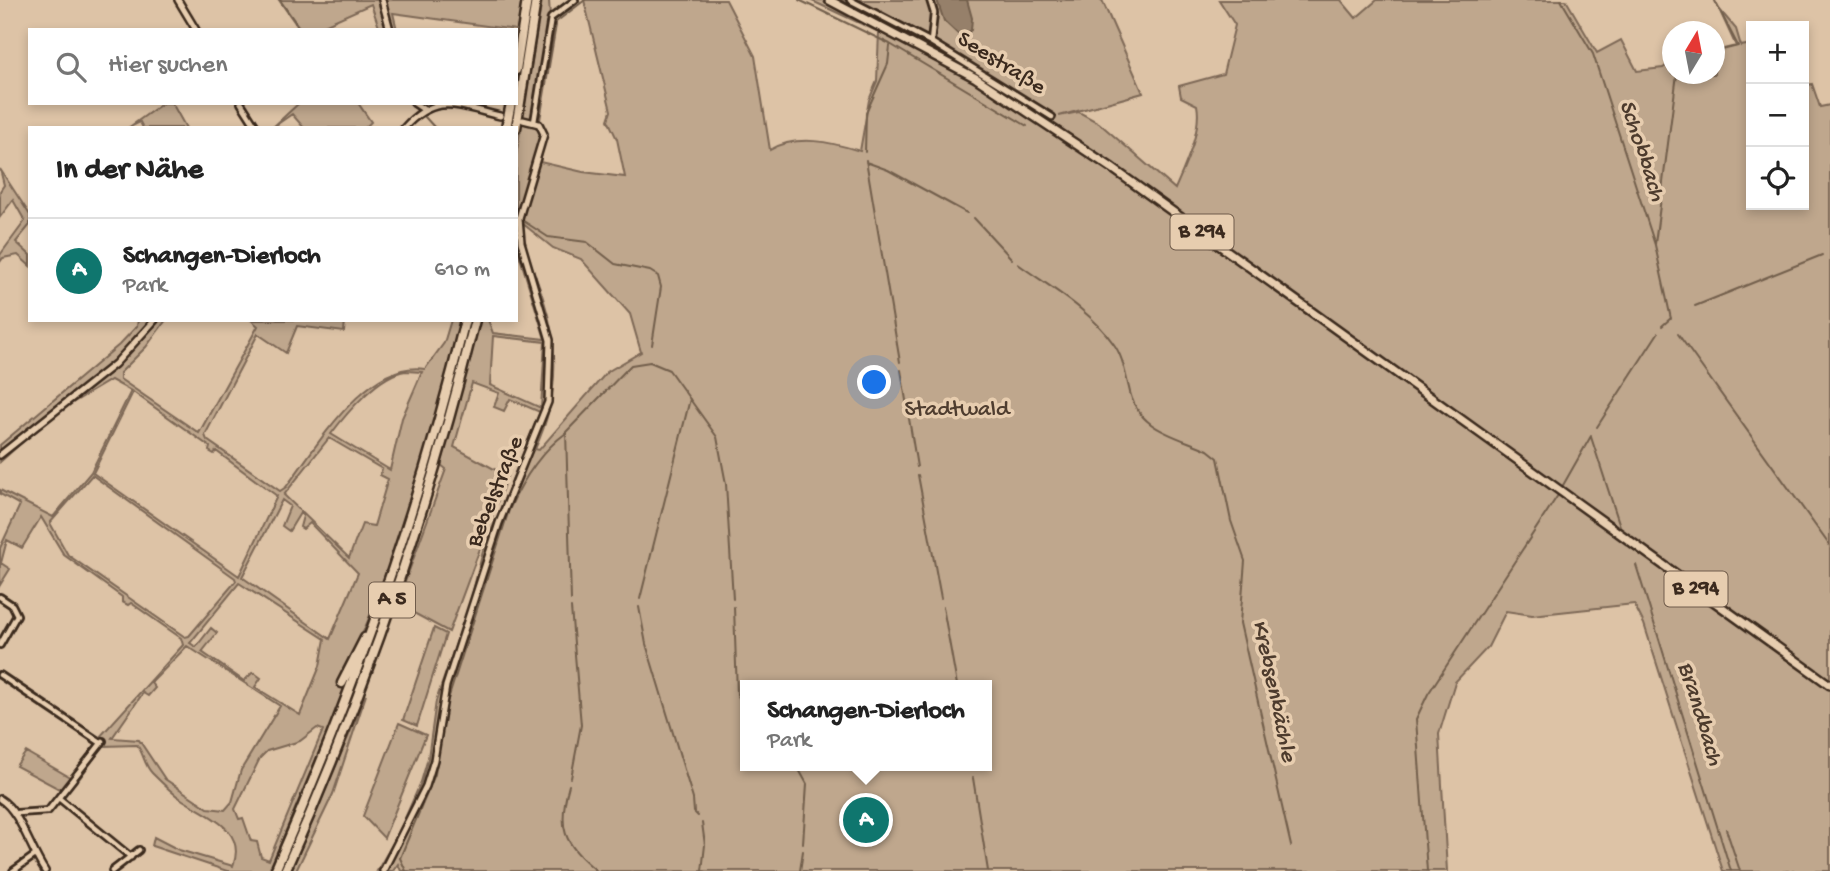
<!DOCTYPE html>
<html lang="de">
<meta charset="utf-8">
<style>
:root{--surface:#fff;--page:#f6f6f6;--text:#222;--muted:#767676;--line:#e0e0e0;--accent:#0f766e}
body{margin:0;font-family:"Gochi Hand",sans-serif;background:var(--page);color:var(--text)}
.controls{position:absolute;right:21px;top:21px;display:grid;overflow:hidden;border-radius:0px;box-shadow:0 4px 10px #0003}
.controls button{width:63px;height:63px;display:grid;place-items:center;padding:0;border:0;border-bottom:2px solid var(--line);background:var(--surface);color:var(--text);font:35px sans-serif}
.compass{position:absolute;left:1662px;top:21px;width:63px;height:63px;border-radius:50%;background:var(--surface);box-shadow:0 4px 10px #0003;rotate:10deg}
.you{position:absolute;left:875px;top:383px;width:24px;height:24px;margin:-18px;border:5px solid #fff;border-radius:50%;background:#1a73e8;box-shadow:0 0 0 10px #1a73e833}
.badge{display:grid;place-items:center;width:46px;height:46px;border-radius:50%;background:var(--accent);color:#fff;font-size:23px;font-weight:700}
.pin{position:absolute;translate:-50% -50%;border:4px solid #fff;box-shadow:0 2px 7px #0006}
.popup{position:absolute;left:740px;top:680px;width:252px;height:91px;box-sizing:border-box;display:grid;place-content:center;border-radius:0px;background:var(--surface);filter:drop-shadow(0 2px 5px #0005);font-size:23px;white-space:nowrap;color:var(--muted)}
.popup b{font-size:26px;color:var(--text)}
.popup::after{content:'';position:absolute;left:50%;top:100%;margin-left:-14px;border:14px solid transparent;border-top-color:var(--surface)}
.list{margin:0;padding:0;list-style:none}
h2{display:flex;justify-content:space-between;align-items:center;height:91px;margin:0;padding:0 28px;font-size:30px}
h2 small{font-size:23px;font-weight:400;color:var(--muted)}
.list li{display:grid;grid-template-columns:46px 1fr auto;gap:21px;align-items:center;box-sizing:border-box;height:105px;padding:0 28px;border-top:2px solid var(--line)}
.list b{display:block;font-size:26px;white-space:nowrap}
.list p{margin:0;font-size:23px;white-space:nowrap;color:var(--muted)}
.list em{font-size:23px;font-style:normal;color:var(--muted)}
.icon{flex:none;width:38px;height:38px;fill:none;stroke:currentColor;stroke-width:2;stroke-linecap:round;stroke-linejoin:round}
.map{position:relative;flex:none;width:1830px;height:871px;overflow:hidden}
.search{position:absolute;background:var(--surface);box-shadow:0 4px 10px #0003;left:28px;top:28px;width:490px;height:77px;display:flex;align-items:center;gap:18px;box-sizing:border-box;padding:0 24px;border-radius:0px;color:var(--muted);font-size:26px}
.panel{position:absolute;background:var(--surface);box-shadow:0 4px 10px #0003;left:28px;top:126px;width:490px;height:196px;border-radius:0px}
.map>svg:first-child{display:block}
.green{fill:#bfa78d;stroke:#7d6856;stroke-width:2;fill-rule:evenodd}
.water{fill:#96806b;stroke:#725e4c;stroke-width:2}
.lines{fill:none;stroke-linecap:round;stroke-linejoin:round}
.stream{stroke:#725e4c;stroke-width:2}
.minor-casing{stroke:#3b2a1e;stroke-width:10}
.tertiary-casing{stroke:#3b2a1e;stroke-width:10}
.primary-casing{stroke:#3b2a1e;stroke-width:12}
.motorway-casing{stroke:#3b2a1e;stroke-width:13}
.minor{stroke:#e7cdaf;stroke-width:4.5}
.tertiary{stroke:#e7cdaf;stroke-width:5}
.primary{stroke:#e7cdaf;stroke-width:7}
.motorway{stroke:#e7cdaf;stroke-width:8}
.labels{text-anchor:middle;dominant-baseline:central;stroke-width:7;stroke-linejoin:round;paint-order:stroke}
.shield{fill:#e7cdaf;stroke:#6f5b4a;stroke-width:2}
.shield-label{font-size:21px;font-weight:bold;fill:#3b2a1e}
.street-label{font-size:23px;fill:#3b2a1e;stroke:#e7cdaf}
.park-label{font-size:23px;fill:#4f3d2f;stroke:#e7cdaf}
.water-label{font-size:24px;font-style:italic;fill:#4d3b2d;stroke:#e7cdaf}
</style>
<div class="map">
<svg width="1830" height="871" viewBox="0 0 1830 871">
<rect width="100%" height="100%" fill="#ddc3a6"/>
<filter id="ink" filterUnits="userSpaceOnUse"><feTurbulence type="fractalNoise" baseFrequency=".0143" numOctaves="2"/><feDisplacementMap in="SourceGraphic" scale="14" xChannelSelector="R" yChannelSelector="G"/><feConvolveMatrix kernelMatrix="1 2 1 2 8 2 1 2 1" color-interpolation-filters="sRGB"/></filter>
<g filter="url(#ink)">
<!-- green -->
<path class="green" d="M279,0H522L516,37V30L393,13L397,30H380L371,4L313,30H300Z
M542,0H549L550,17L556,25L540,120L546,135L540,162L583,172L625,177L617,139L608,120L611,111L584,0H726L755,56L770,150C797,134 831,142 860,151L869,100L877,81L879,32L810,0H1102L1143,93L1059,116L1079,112L1099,123L1175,189C1185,166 1202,130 1197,105L1181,97L1179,86L1223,74L1235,25L1219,0H1341L1356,18L1377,0H1566L1597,53L1621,40L1637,71L1663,68L1672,62V74H1714L1715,51L1736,46L1719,9L1736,29L1741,46L1751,44V205H1804V86L1812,84L1820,107L1830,105V871H1723L1644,624L1634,604L1532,615L1506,611L1488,647L1455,682L1439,734L1447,871H401L398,864L393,871H377L398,834L421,782L428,758L436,701L470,603L483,551L540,412L510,399L504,411L494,407L499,393L472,383L454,447L507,476L449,632L397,604L446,469L441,465L480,320H488L493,333L545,339L516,244V156ZM522,223L553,248L581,259L630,314L641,352L607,372L539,450L535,449C557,402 560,351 544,301C536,275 523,250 522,223ZM493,336L545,342L541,408L490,385ZM745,685H987V766H745Z
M163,103H172L186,128H143L140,122L128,128Z
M299,103H358L371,122L365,128H304L292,114L272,128Z
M0,169L30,215V225L16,242L30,255V266L18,255L3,258L0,262V255L25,221L13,200L0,217V191L4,185Z
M138,320H166L146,347L120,373V379L199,433L258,326L251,320H345L344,332L297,326L286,353L258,334L205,435L207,440L280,491L286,487C316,448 367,359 425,369L444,343L451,320H460C429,443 396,568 341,681L345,690L269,871H227L152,846L154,837L179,850L233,866C248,827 202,814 180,798C172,793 160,781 152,773C144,765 144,754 137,745L103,746L79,779L75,776L96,746L95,742L7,682L99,738L183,645L181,638L131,603L128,605L122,602V597L64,555L41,517L22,548L7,540L1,563L10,569L0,585V548L20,505L0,494V490L53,517L91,472L131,391L111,380L54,414L0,462V445L119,345L137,326ZM406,371L422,372L402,418L390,470L331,434C346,414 379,374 406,371ZM133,392L210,447L209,451L214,454L216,451L277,496L239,576L93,473ZM329,438L382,469L380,475L388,479L374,526L362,524L349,558L284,495ZM92,475L235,578L236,581L189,636L185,637L68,555L50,523ZM282,500L290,506L282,526L289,531L300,513L303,516L300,527L303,529L310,523L358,573L330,639L242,577ZM239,583L325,639L320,666L300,715L255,687L261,678L253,672L244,681L202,652L217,633L211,628L196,647L190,643ZM187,646L280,706L241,770L232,802L225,810L208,808L165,779L139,740L112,738L143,693L148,696L155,688L151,683ZM317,728L323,730L269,860L261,857L257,842L251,841L243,818L239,819L235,809L260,758L267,751L300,741Z
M434,628L446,634L417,726L403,720Z
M366,695L333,794L296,871H291Z
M399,723L426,735L384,838L363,816Z
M26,752L73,779L63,791L16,766Z"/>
<!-- water -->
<path class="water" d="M937,0H967L972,18L971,30L962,38L944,21Z"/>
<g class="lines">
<!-- stream -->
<path class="stream" d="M280,0L301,30
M799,0L890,44L1027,126
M1561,0L1593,54L1655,245L1671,319
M1714,52L1738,46L1715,1
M540,115L556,22L585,0
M424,116L435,128
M865,152L866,113L888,64L890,46
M866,160L900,362
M866,162L888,170L967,213
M974,218L1012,259
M525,222L548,237L587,242L615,264L650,271L658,276L661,287L652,345
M1655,244L1677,74
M1018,264C1051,288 1089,309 1113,343C1123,356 1125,373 1129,388C1137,430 1174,435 1208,450L1218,458L1231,521L1245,561L1240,623L1291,846
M1695,306L1822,255
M1662,326L1671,318
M1678,334L1830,546
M901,370L917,467
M1597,427L1658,333
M1591,437L1620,526
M918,475L941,598
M1562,487L1591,436
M1636,565L1731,871
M640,599L690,399
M571,600L566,432L631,365L650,362L669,370L717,437L726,484L733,599
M639,607L646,644L693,799L694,812L698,816
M734,607L737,694L745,707
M943,607L957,685
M444,712L509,510C522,481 540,452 566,433
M797,766L807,784L803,843
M971,766V770
M571,778L581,725L571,608
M973,778L988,871
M569,785C557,828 563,843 597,871
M1726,829L1740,871
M406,871L400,858L435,774L443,724
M702,871L705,845L702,823
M800,871L803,851
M1427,871L1416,719L1428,694L1560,492"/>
<defs>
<path id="minor" d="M850,0L931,42L1052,117
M930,0L934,13L931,42
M534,122L551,18L575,0
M0,597L12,605L17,615L0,645
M0,675L101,743
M60,799L131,857
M17,813L48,811L103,741
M13,871L34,856
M112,871L139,850"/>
<path id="tertiary" d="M178,0L196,30
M382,0L390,30
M241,103L257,128
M414,103L423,109
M404,128C436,92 458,106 500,116
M0,455L115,364L155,320
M0,799C20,811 30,849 45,871
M383,871L426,786L434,760L446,686L499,523L548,402L550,340L521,242L519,218L544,134L539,124L523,120"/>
<path id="primary" d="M829,0L976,78L1112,168L1830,685"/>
<path id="motorway" d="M516,70L527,0
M506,128L511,103
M516,128L536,0
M342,683L365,638
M275,871C353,693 419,509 465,320
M285,871C365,694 428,509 475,320"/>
</defs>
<!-- minor casing -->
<use href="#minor" class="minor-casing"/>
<!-- tertiary casing -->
<use href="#tertiary" class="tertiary-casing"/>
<!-- primary casing -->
<use href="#primary" class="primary-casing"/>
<!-- motorway casing -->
<use href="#motorway" class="motorway-casing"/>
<!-- minor -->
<use href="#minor" class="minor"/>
<!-- tertiary -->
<use href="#tertiary" class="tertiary"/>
<!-- primary -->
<use href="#primary" class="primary"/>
<!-- motorway -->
<use href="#motorway" class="motorway"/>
</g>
</g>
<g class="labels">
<!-- shield labels -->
<g class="shield">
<rect x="1170.5" y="214.5" width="63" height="35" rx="5"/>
<rect x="1664.5" y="571.5" width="63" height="35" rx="5"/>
<rect x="369" y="582.5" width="46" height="35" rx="5"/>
</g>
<g class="shield-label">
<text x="1202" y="232">B 294</text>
<text x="1696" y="589">B 294</text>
<text x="392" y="600">A 5</text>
</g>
<!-- street labels -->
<g class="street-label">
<text transform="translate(1001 64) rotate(32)">Seestraße</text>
<text transform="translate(496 492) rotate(-68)">Bebelstraße</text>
</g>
<!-- park labels -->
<g class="park-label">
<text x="957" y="410">Stadtwald</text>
</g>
<!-- water labels -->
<g class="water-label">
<text transform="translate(1641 151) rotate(72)">Schobbach</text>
<text transform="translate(1273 691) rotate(78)">Krebsenbächle</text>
<text transform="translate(1699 714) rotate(73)">Brandbach</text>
</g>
</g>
</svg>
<div class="controls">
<button>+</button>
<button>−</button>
<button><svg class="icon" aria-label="locate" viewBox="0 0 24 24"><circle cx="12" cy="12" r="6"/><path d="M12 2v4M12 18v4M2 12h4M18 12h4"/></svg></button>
</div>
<svg class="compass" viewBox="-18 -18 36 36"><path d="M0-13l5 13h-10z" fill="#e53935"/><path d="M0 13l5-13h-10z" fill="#767676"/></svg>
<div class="you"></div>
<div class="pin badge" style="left:866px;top:820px">A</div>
<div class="popup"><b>Schangen-Dierloch</b>Park</div>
<div class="search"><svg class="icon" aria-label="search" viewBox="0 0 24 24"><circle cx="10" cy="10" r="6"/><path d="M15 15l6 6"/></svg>Hier suchen</div>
<section class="panel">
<h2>In der Nähe<small></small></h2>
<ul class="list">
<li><span class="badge">A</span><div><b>Schangen-Dierloch</b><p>Park</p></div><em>610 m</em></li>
</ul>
</section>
</div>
